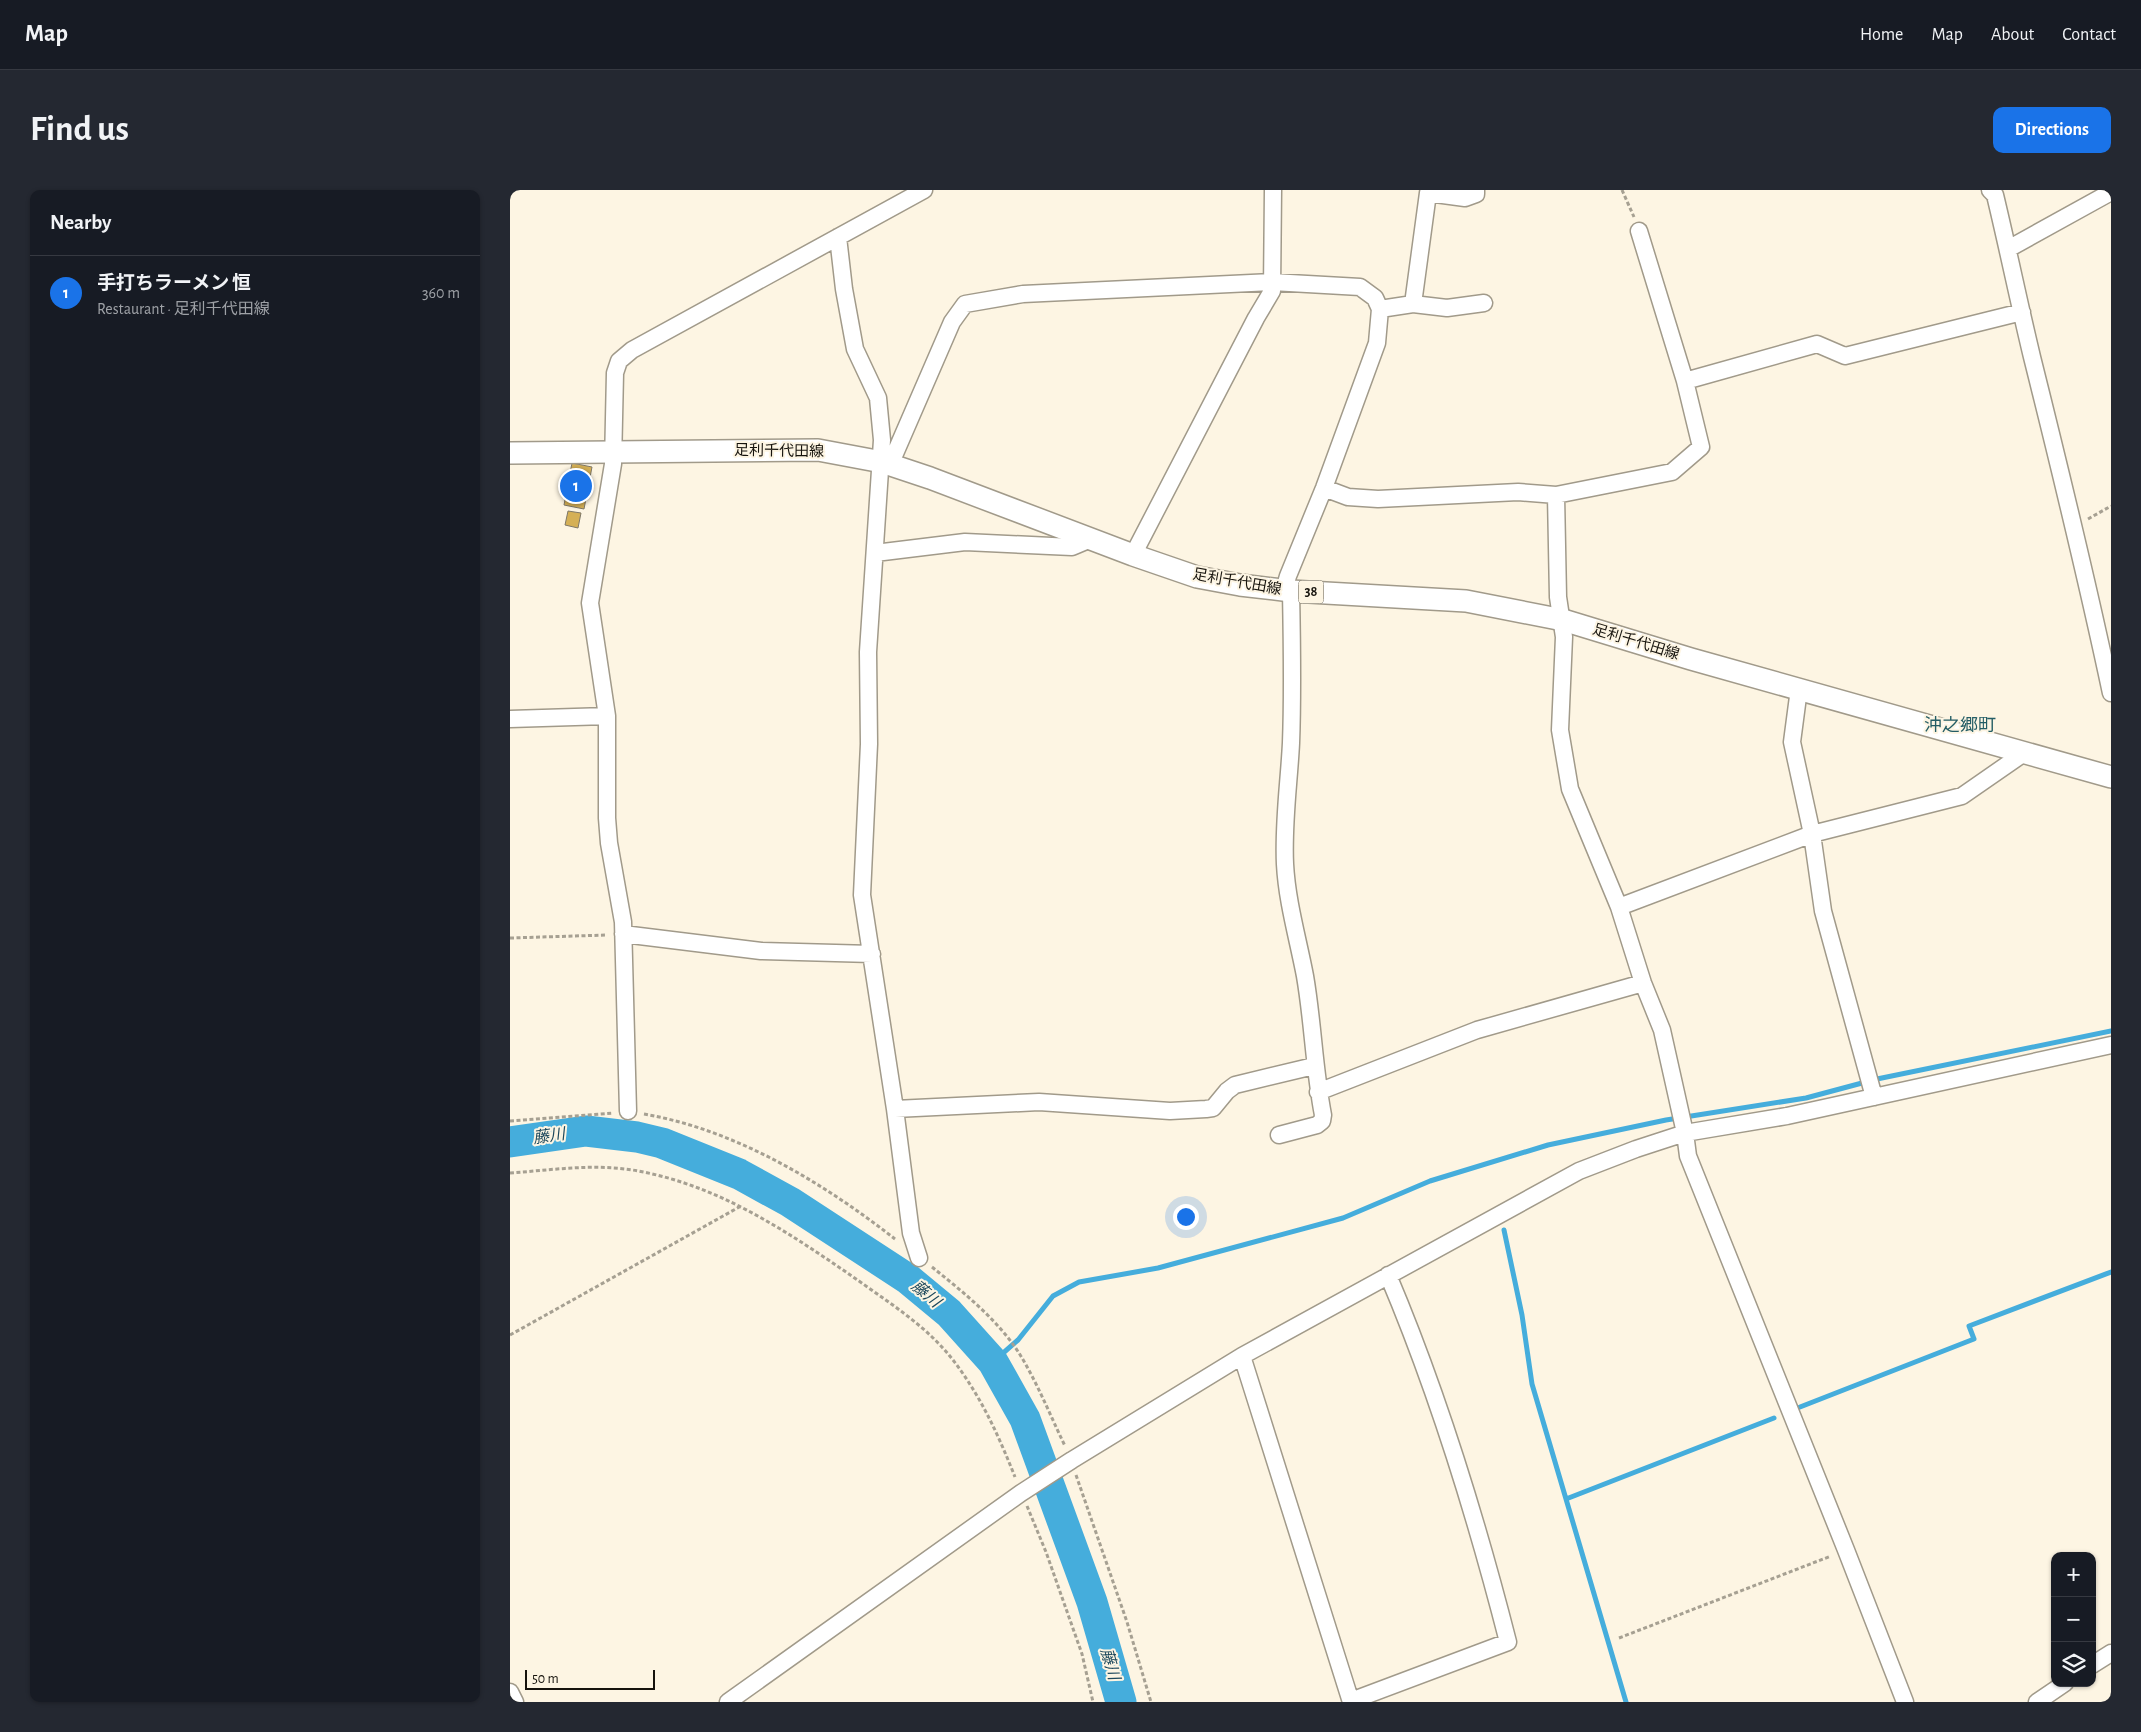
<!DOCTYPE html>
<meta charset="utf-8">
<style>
:root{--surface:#171b24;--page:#242831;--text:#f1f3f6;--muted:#9ea1a6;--line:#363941;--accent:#1a73e8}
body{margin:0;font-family:"Alegreya Sans","Noto Sans JP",sans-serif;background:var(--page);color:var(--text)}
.controls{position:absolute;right:15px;bottom:15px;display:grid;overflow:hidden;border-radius:10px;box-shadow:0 1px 4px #0004}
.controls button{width:45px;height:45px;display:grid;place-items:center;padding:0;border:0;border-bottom:1px solid var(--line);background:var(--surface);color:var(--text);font:25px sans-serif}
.scale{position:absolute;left:15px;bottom:12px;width:130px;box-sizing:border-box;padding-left:5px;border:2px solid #16130d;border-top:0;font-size:14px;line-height:18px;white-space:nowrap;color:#16130d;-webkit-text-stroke:4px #fdf5e3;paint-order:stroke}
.you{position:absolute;left:675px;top:1026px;width:18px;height:18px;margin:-12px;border:4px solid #fff;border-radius:50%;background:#1a73e8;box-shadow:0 0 0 8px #1a73e833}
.badge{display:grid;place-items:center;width:32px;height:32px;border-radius:50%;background:var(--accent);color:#fff;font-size:16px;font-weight:700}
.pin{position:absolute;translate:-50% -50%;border:2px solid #fff;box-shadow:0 1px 5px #0006}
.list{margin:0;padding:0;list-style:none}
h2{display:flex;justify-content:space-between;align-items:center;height:65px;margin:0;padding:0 20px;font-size:21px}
h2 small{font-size:16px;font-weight:400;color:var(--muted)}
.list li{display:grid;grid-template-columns:32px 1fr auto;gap:15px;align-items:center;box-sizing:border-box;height:75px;padding:0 20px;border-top:1px solid var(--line)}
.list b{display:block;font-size:19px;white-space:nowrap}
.list p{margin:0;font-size:16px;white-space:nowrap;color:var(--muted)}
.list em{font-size:16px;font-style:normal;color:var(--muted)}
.icon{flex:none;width:28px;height:28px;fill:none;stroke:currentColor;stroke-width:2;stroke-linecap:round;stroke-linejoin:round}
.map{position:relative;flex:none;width:1601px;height:1512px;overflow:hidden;border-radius:10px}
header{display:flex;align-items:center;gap:30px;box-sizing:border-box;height:70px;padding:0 25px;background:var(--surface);border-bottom:1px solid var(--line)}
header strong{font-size:24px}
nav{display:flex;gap:28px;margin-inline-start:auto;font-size:18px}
.intro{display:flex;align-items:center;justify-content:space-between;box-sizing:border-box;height:120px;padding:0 30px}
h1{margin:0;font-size:35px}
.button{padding:12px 22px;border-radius:10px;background:var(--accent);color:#fff;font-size:18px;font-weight:700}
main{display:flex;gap:30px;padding:0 30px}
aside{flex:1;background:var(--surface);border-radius:10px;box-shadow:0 1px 4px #0004}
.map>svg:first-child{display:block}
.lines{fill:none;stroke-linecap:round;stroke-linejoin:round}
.stream{stroke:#45addc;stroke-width:5}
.river{stroke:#45addc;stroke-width:31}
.building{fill:#d5b056;stroke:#7f7868}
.minor-casing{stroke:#a19a8a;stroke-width:19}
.major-casing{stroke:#a19a8a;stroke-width:24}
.path{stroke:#a6a092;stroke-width:3;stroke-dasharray:4 2.5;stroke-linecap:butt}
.minor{stroke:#fff;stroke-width:16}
.major{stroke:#fff;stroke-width:21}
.labels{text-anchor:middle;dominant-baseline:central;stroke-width:4;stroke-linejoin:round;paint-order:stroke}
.shield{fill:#fdf5e3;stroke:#5b574d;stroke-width:1}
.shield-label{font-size:14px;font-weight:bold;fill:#16130d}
.street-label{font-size:15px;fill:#16130d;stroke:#fdf5e3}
.water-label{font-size:16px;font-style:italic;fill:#1d485c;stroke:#fdf5e3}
.quarter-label{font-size:18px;fill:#245d65;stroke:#fdf5e3}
</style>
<header>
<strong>Map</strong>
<nav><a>Home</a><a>Map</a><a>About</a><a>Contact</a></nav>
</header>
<div class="intro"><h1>Find us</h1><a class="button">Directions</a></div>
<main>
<aside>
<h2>Nearby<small></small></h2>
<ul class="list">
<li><span class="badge">1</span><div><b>手打ちラーメン 恒</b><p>Restaurant · 足利千代田線</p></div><em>360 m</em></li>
</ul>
</aside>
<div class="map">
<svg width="1601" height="1512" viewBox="0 0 1601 1512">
<rect width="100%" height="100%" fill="#fdf5e3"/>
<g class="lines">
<!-- stream -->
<path class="stream" d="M994,1040L1012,1125L1022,1194L1116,1512
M483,1172L508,1150L543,1106L569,1092L648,1078L833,1028L920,991L1038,955L1156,930L1296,908L1367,889L1601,841
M1290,1217L1464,1149L1459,1136L1601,1082
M1056,1309L1264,1228"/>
<!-- river -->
<path class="river" d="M0,952L76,941L127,947L152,953L229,984L280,1012L398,1089L439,1123L483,1172L515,1229L582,1412L611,1512"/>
</g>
<!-- building -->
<path class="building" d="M62,273L82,277L74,319L54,315Z
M58,321L71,323L68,338L55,335Z"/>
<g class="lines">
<defs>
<path id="minor" d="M1480,0L1485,5C1498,59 1509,113 1522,167C1550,279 1577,390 1601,503
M1129,41L1175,191L1191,257L1162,282L1046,305L1048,407L1054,447L1050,540L1060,599L1109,717L1133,793L1152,840L1175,943L1178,966L1336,1360L1395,1512
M328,47L334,99L345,159L368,208L372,250L358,462L359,554L352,705L385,919L401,1043L409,1068
M1498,59L1601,2
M903,114L918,3L955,8L966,4V0
M870,119L903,114L937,118L974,113
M1175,191L1307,154L1335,166L1512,122
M380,275L442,132L455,114L513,104L762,92L850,97L865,108L870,119L867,153L814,298L778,386L774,400
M814,298L838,307L868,309L1008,302L1046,305
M365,363L455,352L562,357L581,349
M623,365L746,128L762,101L763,0
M1289,499L1282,552L1302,644L1313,721L1364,907
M0,529L97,526
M1109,717L1302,644L1452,606L1514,563
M113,744L251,761L362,764
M808,902L967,840L1133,793
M385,919L529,912L660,921L696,919L703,918L717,901L725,895L804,876
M118,921L113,732L99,653L97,628V526L80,413L103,274L105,183L109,171L122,160L414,0
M769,945L807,935L812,931L813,925C804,879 803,832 795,786C788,749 777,712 775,674C773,633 779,593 781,553C783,502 782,452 781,401
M732,1166L841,1512
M1582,1475L1601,1463
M0,1502L5,1512
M841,1511L998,1452C966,1327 928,1203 878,1085
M218,1512L511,1303L562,1270L732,1166L1069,981L1126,959L1175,943L1277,926L1601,855
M1527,1512L1555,1493"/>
<path id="major" d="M0,263L308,260L372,272L420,288L623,365L687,387L730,395L781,401L956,411L1053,430L1181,469L1601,587"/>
</defs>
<!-- minor casing -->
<use href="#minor" class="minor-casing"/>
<!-- major casing -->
<use href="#major" class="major-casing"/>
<!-- path -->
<path class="path" d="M1112,0L1124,27
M1578,329L1601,316
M0,748L97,745
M134,924C226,940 312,992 385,1049
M0,931L103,923
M0,983C42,980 86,973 128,981C211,996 281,1044 349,1091C381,1114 414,1135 439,1165C469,1202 488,1244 505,1287
M422,1077C453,1102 487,1129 509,1163C527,1192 540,1225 555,1256
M0,1145L231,1016
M566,1285L617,1432L641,1512
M517,1316L536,1362L572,1464L583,1512
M1109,1448L1321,1366"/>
<!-- minor -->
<use href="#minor" class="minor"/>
<!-- major -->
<use href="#major" class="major"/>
</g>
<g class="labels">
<!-- shield labels -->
<rect class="shield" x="788.5" y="390.5" width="25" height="23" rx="4"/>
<g class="shield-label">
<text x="801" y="402">38</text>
</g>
<!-- street labels -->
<g class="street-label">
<text transform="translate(269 261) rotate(1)">足利千代田線</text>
<text transform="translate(727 392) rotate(10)">足利千代田線</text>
<text transform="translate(1126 452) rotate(17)">足利千代田線</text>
</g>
<!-- water labels -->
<g class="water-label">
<text transform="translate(39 946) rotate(-8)">藤川</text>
<text transform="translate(416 1104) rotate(40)">藤川</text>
<text transform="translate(600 1474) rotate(74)">藤川</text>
</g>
<!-- quarter labels -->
<g class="quarter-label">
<text x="1450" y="536">沖之郷町</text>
</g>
</g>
</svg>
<div class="controls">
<button>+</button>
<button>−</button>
<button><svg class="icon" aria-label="layers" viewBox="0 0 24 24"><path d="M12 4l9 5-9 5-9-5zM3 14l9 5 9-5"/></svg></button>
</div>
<div class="scale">50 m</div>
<div class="you"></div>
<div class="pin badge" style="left:66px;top:296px">1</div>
</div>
</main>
